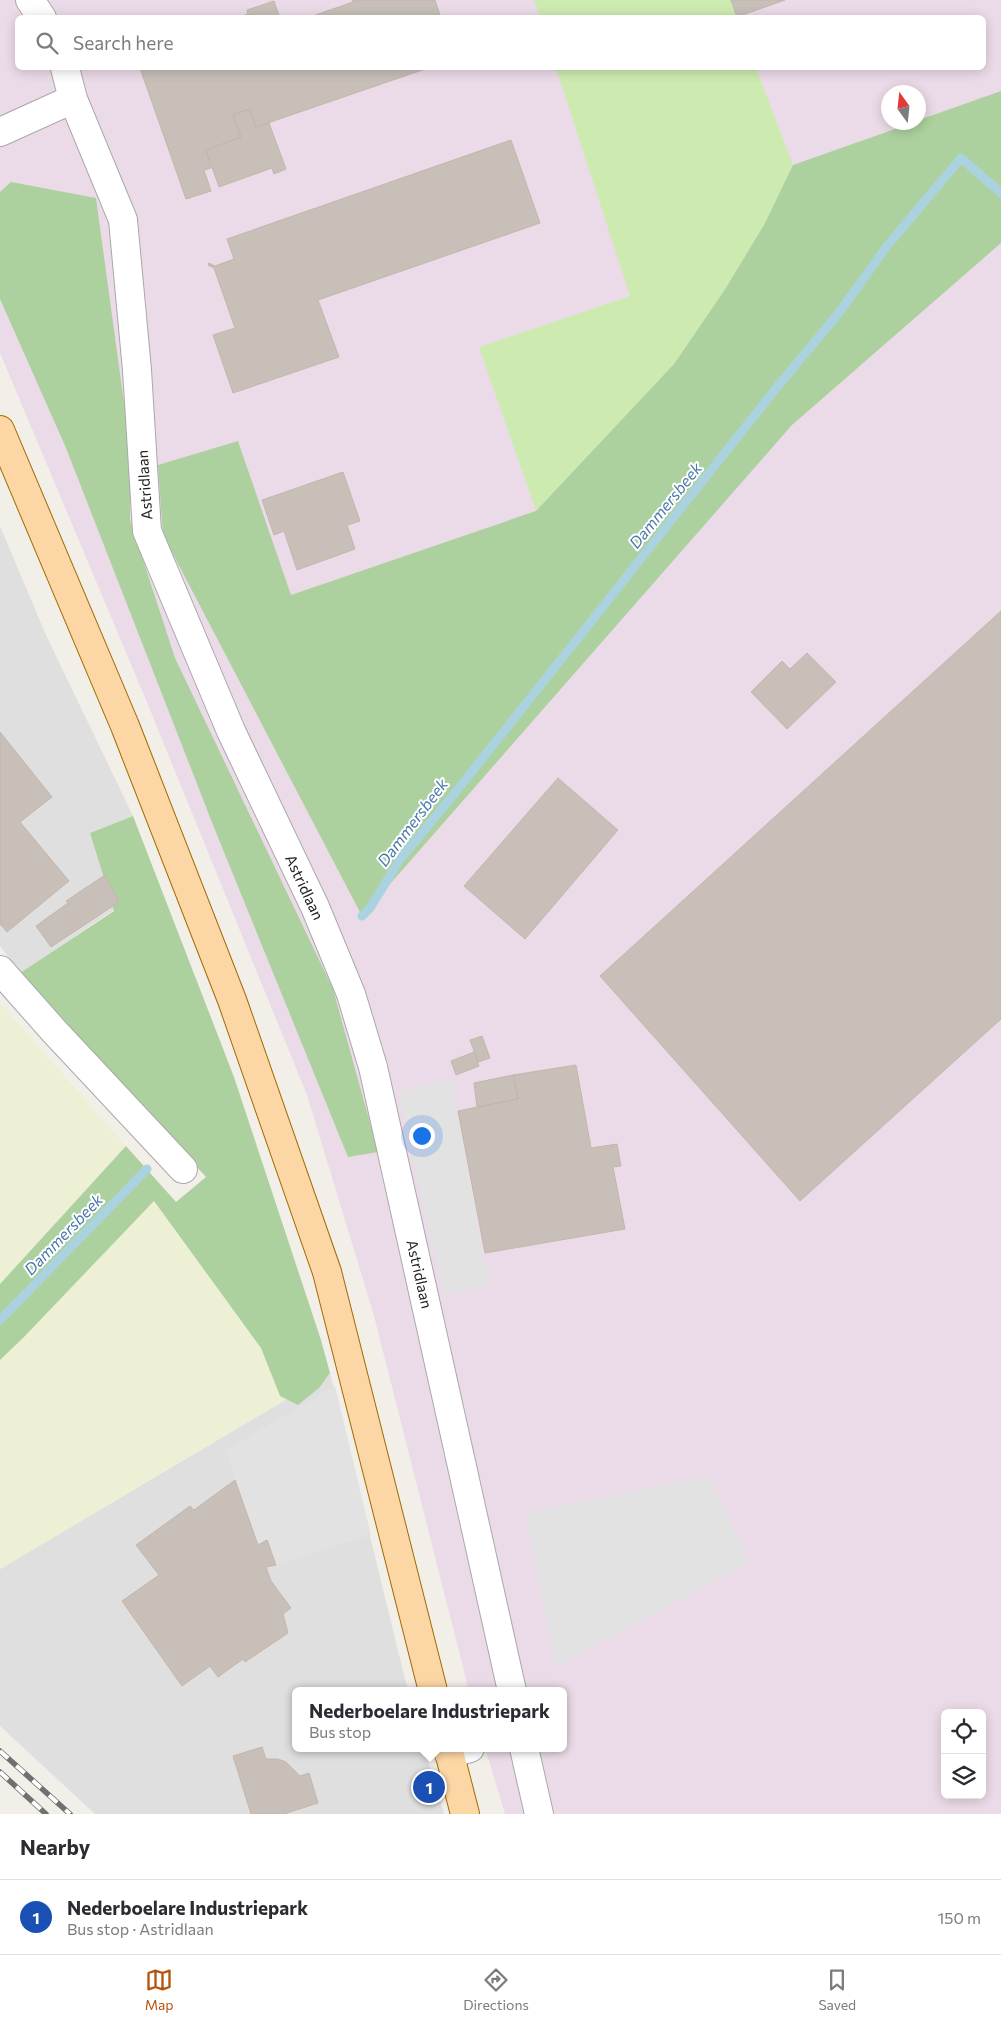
<!DOCTYPE html>
<meta charset="utf-8">
<style>
:root{--surface:#fff;--page:#f2f2f3;--text:#2b2b33;--muted:#7c7c81;--line:#e1e1e2;--accent:#b45309}
body{margin:0;font-family:Commissioner,sans-serif;background:var(--page);color:var(--text)}
.controls{position:absolute;right:15px;bottom:15px;display:grid;overflow:hidden;border-radius:8px;box-shadow:0 2px 12px #0003}
.controls button{width:45px;height:45px;display:grid;place-items:center;padding:0;border:0;border-bottom:1px solid var(--line);background:var(--surface);color:var(--text);font:25px sans-serif}
.compass{position:absolute;left:881px;top:85px;width:45px;height:45px;border-radius:50%;background:var(--surface);box-shadow:0 2px 12px #0003;rotate:345deg}
.you{position:absolute;left:421px;top:1135px;width:18px;height:18px;margin:-12px;border:4px solid #fff;border-radius:50%;background:#1a73e8;box-shadow:0 0 0 8px #1a73e833}
.badge{display:grid;place-items:center;width:32px;height:32px;border-radius:50%;background:var(--accent);color:#fff;font-size:16px;font-weight:700}
.pin{position:absolute;translate:-50% -50%;border:2px solid #fff;box-shadow:0 1px 5px #0006}
.popup{position:absolute;left:292px;top:1687px;width:275px;height:65px;box-sizing:border-box;display:grid;place-content:center;border-radius:8px;background:var(--surface);filter:drop-shadow(0 1px 4px #0005);font-size:16px;white-space:nowrap;color:var(--muted)}
.popup b{font-size:19px;color:var(--text)}
.popup::after{content:'';position:absolute;left:50%;top:100%;margin-left:-10px;border:10px solid transparent;border-top-color:var(--surface)}
.list{margin:0;padding:0;list-style:none}
h2{display:flex;justify-content:space-between;align-items:center;height:65px;margin:0;padding:0 20px;font-size:21px}
h2 small{font-size:16px;font-weight:400;color:var(--muted)}
.list li{display:grid;grid-template-columns:32px 1fr auto;gap:15px;align-items:center;box-sizing:border-box;height:75px;padding:0 20px;border-top:1px solid var(--line)}
.list b{display:block;font-size:19px;white-space:nowrap}
.list p{margin:0;font-size:16px;white-space:nowrap;color:var(--muted)}
.list em{font-size:16px;font-style:normal;color:var(--muted)}
.icon{flex:none;width:28px;height:28px;fill:none;stroke:currentColor;stroke-width:2;stroke-linecap:round;stroke-linejoin:round}
.map{position:relative;flex:none;width:1001px;height:1814px;overflow:hidden}
.search{position:absolute;background:var(--surface);box-shadow:0 2px 12px #0003;left:15px;right:15px;top:15px;height:55px;display:flex;align-items:center;gap:12px;box-sizing:border-box;padding:0 18px;border-radius:8px;color:var(--muted);font-size:19px}
.sheet{height:140px;background:var(--surface)}
nav{display:flex;justify-content:space-around;align-items:center;box-sizing:border-box;height:70px;border-top:1px solid var(--line);background:var(--surface);font-size:14px;color:var(--muted)}
nav a{display:grid;justify-items:center;gap:2px}
nav .on{color:var(--accent)}
.map>svg:first-child{display:block}
.residential{fill:#e0dfdf}
.industrial{fill:#ebdbe8;fill-rule:evenodd}
.farmland{fill:#eef0d5}
.grass{fill:#cdebb0}
.forest{fill:#add19e}
.parking{fill:#e2e2e2}
.lines{fill:none;stroke-linecap:round;stroke-linejoin:round}
.stream{stroke:#aad3df;stroke-width:9}
.building{fill:#c7bfb8;stroke:#c4b6ab}
.minor-casing{stroke:#a9a9a9;stroke-width:30}
.primary-casing{stroke:#a06b00;stroke-width:30}
.minor{stroke:#fff;stroke-width:28}
.primary{stroke:#fcd6a4;stroke-width:28}
.rail-casing{stroke:#707070;stroke-width:5.5}
.rail{stroke:#fff;stroke-width:4;stroke-dasharray:11;stroke-linecap:butt}
.labels{text-anchor:middle;dominant-baseline:central;stroke-width:4;stroke-linejoin:round;paint-order:stroke}
.street-label{font-size:15px;fill:#222;stroke:#fff}
.water-label{font-size:16px;font-style:italic;fill:#4a7aab;stroke:#fff}
</style>
<div class="map">
<svg width="1001" height="1814" viewBox="0 0 1001 1814">
<rect width="100%" height="100%" fill="#f2efe9"/>
<!-- residential -->
<path class="residential" d="M0,526L46,635L133,816L90,833L114,910L20,973L0,946Z
M330,1373L408,1691H295V1748H424L444,1814H95L0,1726V1569L287,1399L298,1404L319,1388Z"/>
<!-- industrial -->
<path class="industrial" d="M0,0H1001V1814H505L485,1748H563V1691H469L374,1316L307,1095L146,700L0,353ZM18,18H984V68H18ZM888,92H918V122H888ZM945,1713H982V1795H945Z"/>
<!-- farmland -->
<path class="farmland" d="M0,1003L126,1146L0,1284Z
M154,1201L261,1348L280,1396L287,1399L0,1569V1360L24,1337Z"/>
<!-- grass -->
<path class="grass" d="M534,0H731L737,17H540Z
M556,68H756L793,165L764,225L724,291L674,364L536,511L479,347L630,296Z"/>
<!-- forest -->
<path class="forest" d="M1001,91V243L792,425L362,916L163,535L158,465L238,441L291,595L536,511L674,364L724,291L764,225L793,165L912,123L918,122L919,120Z
M11,182L96,198L130,447V520L175,658L333,989L378,1152L348,1157L215,830L66,448L0,299V192Z
M133,816L234,1077L321,1340L330,1373L319,1388L298,1405L280,1396L261,1348L154,1201L24,1337L0,1360V1284L126,1146L176,1202L206,1177L20,973L114,911L90,833Z"/>
<!-- parking -->
<path class="parking" d="M452,1079L484,1258L492,1284L444,1295L398,1092Z
M335,1386L371,1535L276,1565L267,1540L258,1545L226,1450Z
M708,1476L750,1562L556,1667L525,1513Z"/>
<g class="lines">
<!-- stream -->
<path class="stream" d="M362,916L370,908L401,858L455,793L777,387L838,314L887,246L961,158L1001,193
M0,1320L147,1169"/>
</g>
<!-- building -->
<path class="building" d="M352,0H435L441,18H307L353,2Z
M731,0H785L737,17Z
M274,1L280,18H237L248,14L247,10Z
M140,68H428L256,127L250,109L233,115L241,137L206,150L211,168L204,170L211,191L186,199Z
M250,109L256,127L269,123L286,169L274,174L272,168L219,187L206,150L241,137L233,115Z
M511,140L540,223L318,300L339,357L233,393L213,335L235,328L214,268L208,265L209,263L215,266L234,259L227,239Z
M343,472L360,521L347,525L355,549L297,570L284,531L274,535L262,500Z
M1001,611V1019L800,1201L600,976Z
M807,653L836,682L787,729L751,692L782,661L790,669Z
M0,732L52,797L20,822L69,881L7,932L0,924Z
M558,778L618,830L525,939L464,886Z
M105,875L119,902L51,947L36,926L68,903L66,901Z
M482,1036L490,1058L478,1062L470,1040Z
M474,1052L479,1066L456,1075L451,1061Z
M576,1065L591,1148L617,1144L621,1166L613,1167L625,1229L485,1253L458,1111L518,1099L513,1075Z
M513,1075L518,1099L477,1107L474,1083Z
M235,1480L258,1545L267,1540L276,1565L266,1567L271,1581L291,1608L283,1614L288,1633L245,1662L243,1659L218,1677L210,1666L182,1686L122,1601L159,1575L136,1545L190,1506L194,1510Z
M262,1747L266,1759H278L286,1762L300,1776L309,1773L318,1803L284,1814H251L233,1756Z"/>
<g class="lines">
<defs>
<path id="minor" d="M30,0L42,18
M73,99L123,220L137,370L147,531L231,731L315,907L351,994L373,1067L512,1691
M0,132L73,99L65,68
M0,970L54,1031L183,1169
M524,1748L539,1814
M449,1754L470,1748"/>
<path id="primary" d="M0,430L125,726L232,1000L327,1272L433,1691
M448,1748L465,1814"/>
</defs>
<!-- minor casing -->
<use href="#minor" class="minor-casing"/>
<!-- primary casing -->
<use href="#primary" class="primary-casing"/>
<!-- minor -->
<use href="#minor" class="minor"/>
<!-- primary -->
<use href="#primary" class="primary"/>
<defs>
<path id="rail" d="M0,1751L70,1814
M0,1772L46,1814"/>
</defs>
<!-- rail casing -->
<use href="#rail" class="rail-casing"/>
<!-- rail -->
<use href="#rail" class="rail"/>
</g>
<g class="labels">
<!-- street labels -->
<g class="street-label">
<text transform="translate(144 485) rotate(-94)">Astridlaan</text>
<text transform="translate(305 887) rotate(65)">Astridlaan</text>
<text transform="translate(420 1274) rotate(77)">Astridlaan</text>
</g>
<!-- water labels -->
<g class="water-label">
<text transform="translate(665 505) rotate(-51)">Dammersbeek</text>
<text transform="translate(412 822) rotate(-53)">Dammersbeek</text>
<text transform="translate(63 1234) rotate(-46)">Dammersbeek</text>
</g>
</g>
</svg>
<div class="controls">
<button><svg class="icon" aria-label="locate" viewBox="0 0 24 24"><circle cx="12" cy="12" r="6"/><path d="M12 2v4M12 18v4M2 12h4M18 12h4"/></svg></button>
<button><svg class="icon" aria-label="layers" viewBox="0 0 24 24"><path d="M12 4l9 5-9 5-9-5zM3 14l9 5 9-5"/></svg></button>
</div>
<svg class="compass" viewBox="-18 -18 36 36"><path d="M0-13l5 13h-10z" fill="#e53935"/><path d="M0 13l5-13h-10z" fill="#7c7c81"/></svg>
<div class="you"></div>
<div class="pin badge" style="left:429px;top:1787px;background:#1a4fb4">1</div>
<div class="popup"><b>Nederboelare Industriepark</b>Bus stop</div>
<div class="search"><svg class="icon" aria-label="search" viewBox="0 0 24 24"><circle cx="10" cy="10" r="6"/><path d="M15 15l6 6"/></svg>Search here</div>
</div>
<section class="sheet">
<h2>Nearby<small></small></h2>
<ul class="list">
<li><span class="badge" style="background:#1a4fb4">1</span><div><b>Nederboelare Industriepark</b><p>Bus stop · Astridlaan</p></div><em>150 m</em></li>
</ul>
</section>
<nav>
<a class="on"><svg class="icon" aria-label="map" viewBox="0 0 24 24"><path d="M3 6l6-2 6 2 6-2v14l-6 2-6-2-6 2zM9 4v14M15 6v14"/></svg>Map</a>
<a><svg class="icon" aria-label="directions" viewBox="0 0 24 24"><path d="M12 3l9 9-9 9-9-9zM9 14v-3h6M13 9l2 2-2 2"/></svg>Directions</a>
<a><svg class="icon" aria-label="saved" viewBox="0 0 24 24"><path d="M7 4h10v16l-5-4-5 4z"/></svg>Saved</a>
</nav>
